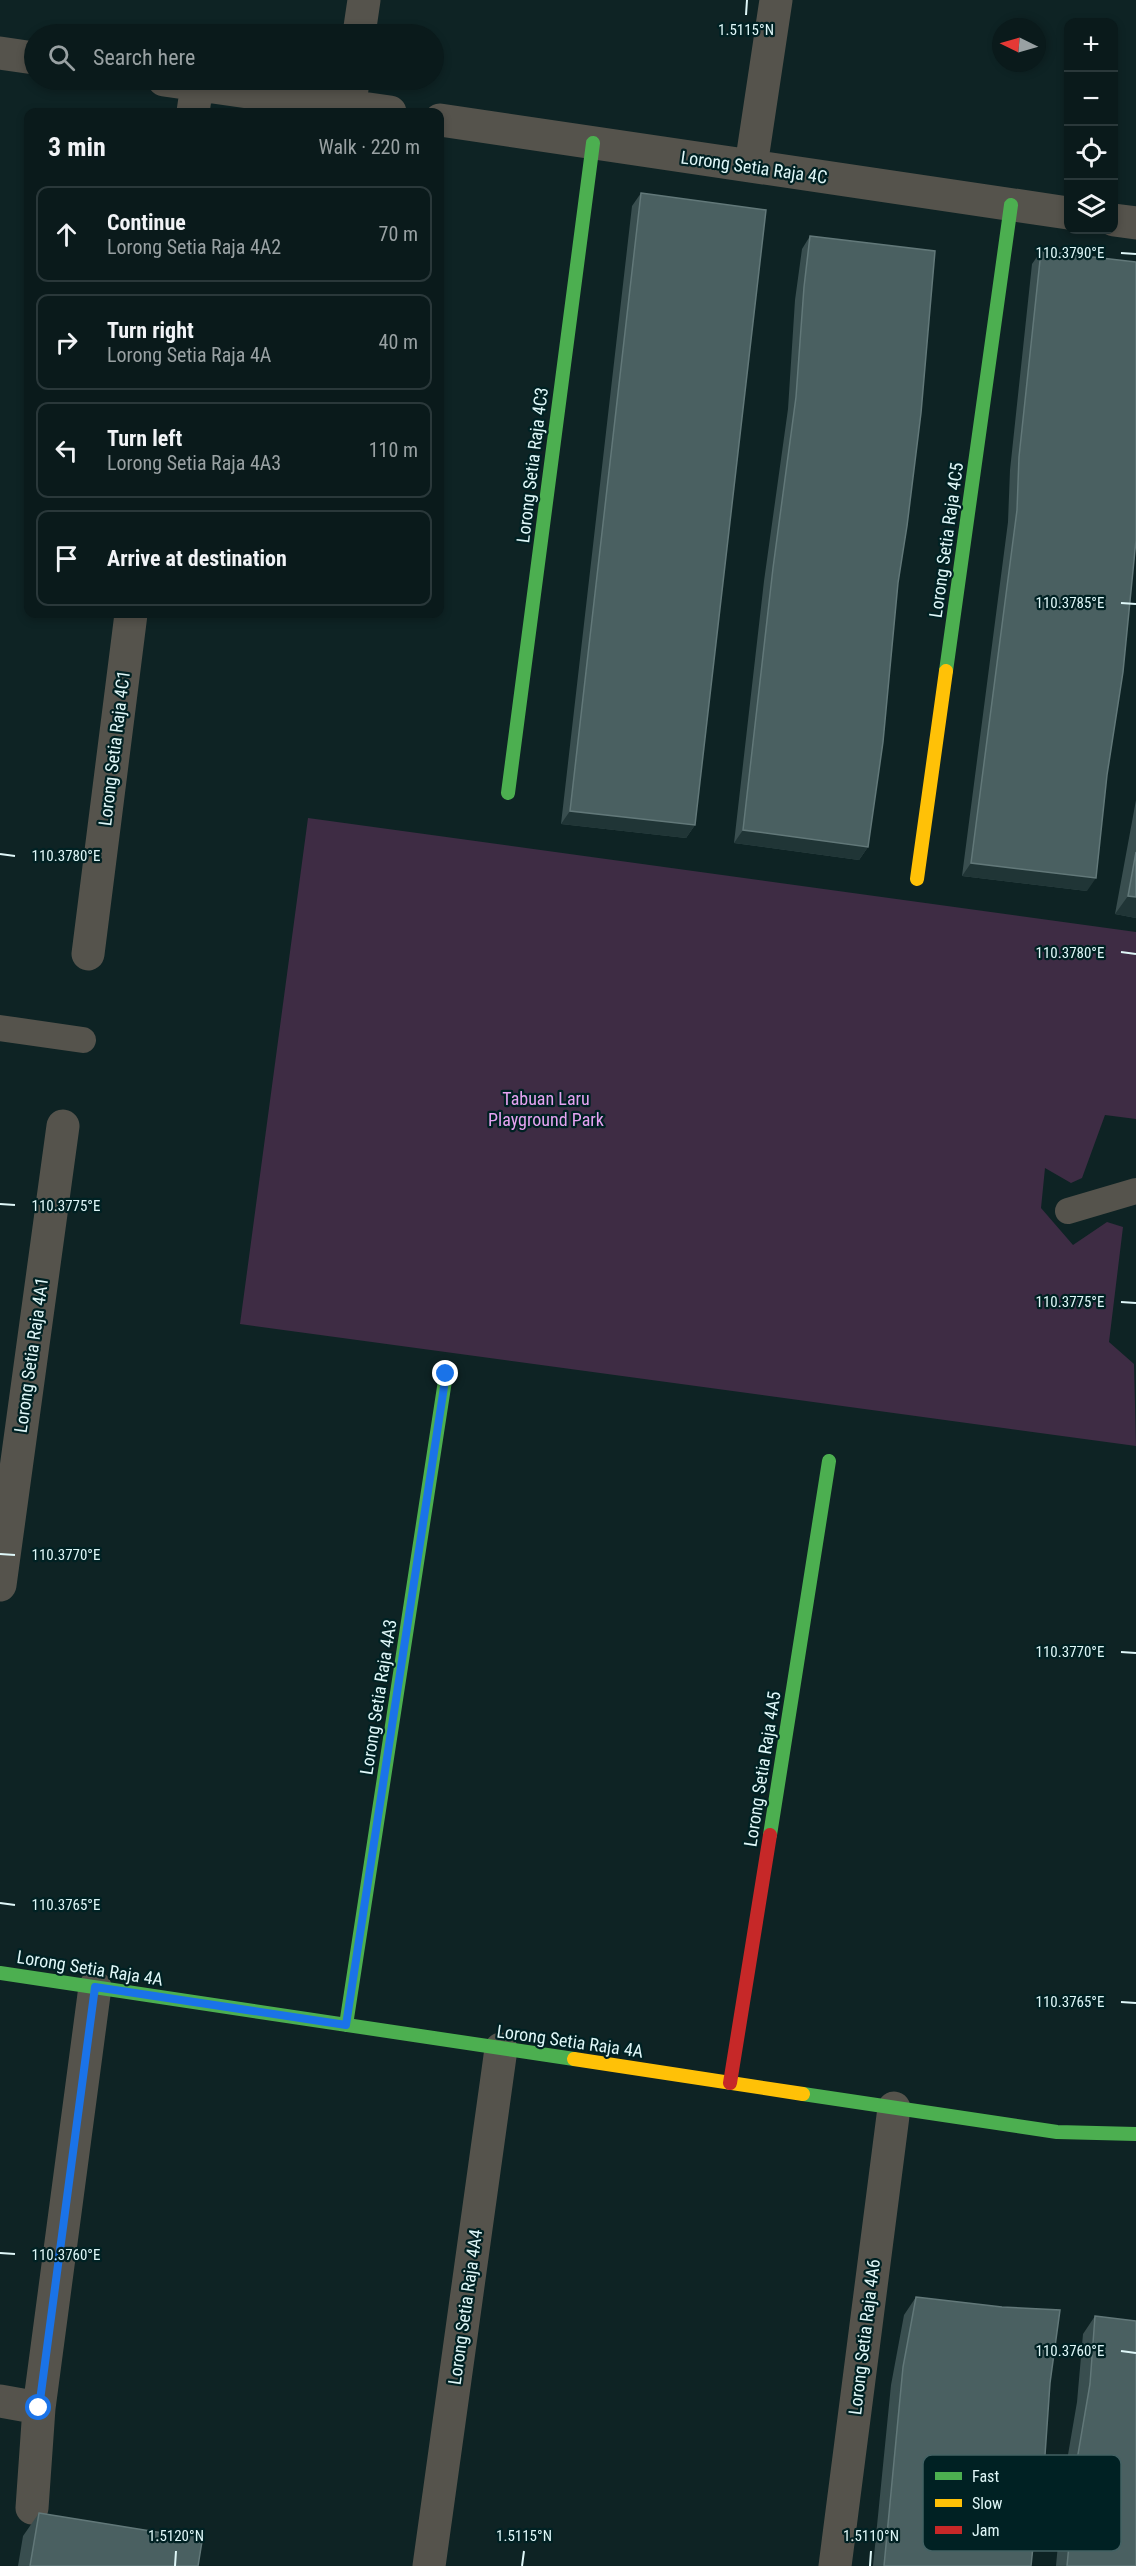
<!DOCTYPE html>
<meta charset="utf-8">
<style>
:root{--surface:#0a1a1b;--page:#132324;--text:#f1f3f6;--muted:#99a1a3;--line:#2a383a}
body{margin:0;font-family:"Roboto Condensed",sans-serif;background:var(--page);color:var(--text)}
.controls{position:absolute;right:18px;top:18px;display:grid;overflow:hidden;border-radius:12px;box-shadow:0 3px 9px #0003}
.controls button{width:54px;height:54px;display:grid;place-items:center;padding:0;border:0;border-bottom:2px solid var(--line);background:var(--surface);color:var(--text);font:30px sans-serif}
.compass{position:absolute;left:992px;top:18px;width:54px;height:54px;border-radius:50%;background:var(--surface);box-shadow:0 3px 9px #0003;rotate:275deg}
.stop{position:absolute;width:18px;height:18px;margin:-14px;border:4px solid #1a73e8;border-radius:50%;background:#fff}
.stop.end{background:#1a73e8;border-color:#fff;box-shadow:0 2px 6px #0008}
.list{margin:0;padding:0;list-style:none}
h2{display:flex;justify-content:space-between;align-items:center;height:78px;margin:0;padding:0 24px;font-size:26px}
h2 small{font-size:20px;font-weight:400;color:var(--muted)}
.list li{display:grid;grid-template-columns:39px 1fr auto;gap:18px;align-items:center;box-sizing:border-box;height:96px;margin:0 12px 12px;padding:0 12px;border:2px solid var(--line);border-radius:12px}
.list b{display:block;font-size:22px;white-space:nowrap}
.list p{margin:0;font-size:20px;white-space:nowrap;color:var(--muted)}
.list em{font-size:20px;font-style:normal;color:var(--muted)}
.icon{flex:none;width:33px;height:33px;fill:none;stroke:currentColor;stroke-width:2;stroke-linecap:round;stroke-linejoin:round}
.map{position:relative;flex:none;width:1136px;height:2566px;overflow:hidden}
.search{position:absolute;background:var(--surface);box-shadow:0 3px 9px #0003;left:24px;top:24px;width:420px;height:66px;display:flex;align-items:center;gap:15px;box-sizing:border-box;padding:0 21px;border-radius:33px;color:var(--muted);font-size:22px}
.panel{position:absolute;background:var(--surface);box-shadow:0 3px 9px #0003;left:24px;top:108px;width:420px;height:510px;border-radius:12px}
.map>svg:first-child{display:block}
.green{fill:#3e2c44}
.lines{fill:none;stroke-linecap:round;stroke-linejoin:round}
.lane{stroke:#55534c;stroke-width:26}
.street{stroke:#55534c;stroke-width:33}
.fast{stroke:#4caf50;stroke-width:14}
.slow{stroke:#ffc107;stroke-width:14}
.jam{stroke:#c62828;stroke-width:14}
.wall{fill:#394e4f}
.shaded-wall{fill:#203536}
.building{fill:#4a6061;stroke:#627879;stroke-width:1.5}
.route{stroke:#1a73e8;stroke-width:8}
.ticks{fill:none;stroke:#dff7f8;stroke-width:2}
.labels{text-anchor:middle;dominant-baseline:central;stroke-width:4.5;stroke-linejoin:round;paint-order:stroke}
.street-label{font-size:18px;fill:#dff7f8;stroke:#002123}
.park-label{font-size:18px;fill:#e5a3f1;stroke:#002123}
.key{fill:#002123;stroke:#436163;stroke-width:1.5}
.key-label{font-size:16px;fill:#dff7f8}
.ticks-label{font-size:15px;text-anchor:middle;fill:#dff7f8;stroke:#002123;stroke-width:4.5;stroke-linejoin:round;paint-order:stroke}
</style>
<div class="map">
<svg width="1136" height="2566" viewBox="0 0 1136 2566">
<rect width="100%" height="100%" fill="#0e2324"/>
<!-- green -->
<path class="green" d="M308,818L1136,932V1119L1105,1115L1082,1178L1071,1183L1045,1168L1041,1208L1073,1245L1107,1222L1123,1227L1109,1342L1134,1364L1136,1446L240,1324Z"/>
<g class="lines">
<!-- lane -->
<path class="lane" d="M0,1028L83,1040
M1068,1211L1136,1191"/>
<!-- street -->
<path class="street" d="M359,34L364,0
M0,53L34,58
M164,80L390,112
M350,107L353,80
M193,112L197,85
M440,120L1068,213
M751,166L776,0
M1114,220L1136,223
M88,954L131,614
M0,1585L63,1126
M0,2401L39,2408
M32,2508L39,2408L95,1987
M429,2566L501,2049
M835,2566L894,2108"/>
<!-- fast -->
<path class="fast" d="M946,671L1011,205
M508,793L593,143
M770,1835L829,1461
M0,1973L574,2059
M346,2025L446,1374
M803,2094L1057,2132L1136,2134"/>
<!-- slow -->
<path class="slow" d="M917,879L946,671
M574,2059L803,2094"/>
<!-- jam -->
<path class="jam" d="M730,2083L770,1835"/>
</g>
<!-- wall -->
<path class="wall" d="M641,193L695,825L686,838L561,824L632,206Z
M810,236L898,583L868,847L859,860L734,843L764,581L788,409L795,300L802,249Z
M1041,251L1087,891L962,876L1008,522L1010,470L1032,264Z
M1136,800V918L1115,914Z
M916,2297L1050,2383L1031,2566H873L891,2385L904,2315Z
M1095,2316L1136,2566H1056L1064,2478L1077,2402L1083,2334Z
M39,2513L163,2533L198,2566H18L23,2536Z"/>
<!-- shaded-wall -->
<path class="shaded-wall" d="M570,811L695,825L686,838L561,824Z
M743,830L868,847L859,860L734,843Z
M971,863L1096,878L1087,891L962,876Z
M1128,896L1136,897V918L1115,914Z"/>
<!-- building -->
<path class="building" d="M641,193L766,210L695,825L570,811Z
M810,236L935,251L921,413L907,526L898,583L883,742L868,847L743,830L773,568L796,397L804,287Z
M1041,251L1136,262V540L1123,672L1107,775L1096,878L971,863L1017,510L1019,457Z
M1136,852V897L1128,896Z
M916,2297L1002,2307L1060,2310L1050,2383L1045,2455L1035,2527L1031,2566H884L903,2367Z
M1095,2316L1136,2321V2566H1067L1077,2460L1090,2384Z
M39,2513L163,2533L203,2535L198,2566H30Z"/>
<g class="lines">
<!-- route -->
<path class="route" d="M39,2408L95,1987L346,2025L446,1374"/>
</g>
<!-- ticks -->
<path class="ticks" d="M746,15L747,0M1121,253L1136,254M1121,603L1136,604M0,854L15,856M1121,952L1136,954M0,1204L15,1205M1121,1302L1136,1303M0,1554L15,1555M1121,1652L1136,1653M0,1903L15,1905M1121,2002L1136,2003M0,2253L15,2254M1121,2351L1136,2353M175,2566L176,2551M522,2566L524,2551M870,2566L871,2551"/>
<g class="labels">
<!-- street labels -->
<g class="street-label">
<text transform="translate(754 167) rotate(8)">Lorong Setia Raja 4C</text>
<text transform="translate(532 465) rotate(-83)">Lorong Setia Raja 4C3</text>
<text transform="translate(946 540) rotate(-82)">Lorong Setia Raja 4C5</text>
<text transform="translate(114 748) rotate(-83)">Lorong Setia Raja 4C1</text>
<text transform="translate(31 1355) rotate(-82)">Lorong Setia Raja 4A1</text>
<text transform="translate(378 1697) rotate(-81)">Lorong Setia Raja 4A3</text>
<text transform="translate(762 1769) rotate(-81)">Lorong Setia Raja 4A5</text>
<text transform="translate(90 1968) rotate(9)">Lorong Setia Raja 4A</text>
<text transform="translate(570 2041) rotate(8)">Lorong Setia Raja 4A</text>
<text transform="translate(465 2307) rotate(-82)">Lorong Setia Raja 4A4</text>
<text transform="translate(864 2337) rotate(-83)">Lorong Setia Raja 4A6</text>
</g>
<!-- park labels -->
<g class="park-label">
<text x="546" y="1098">Tabuan Laru<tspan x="546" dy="21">Playground Park</tspan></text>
</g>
</g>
<!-- legend -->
<rect x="923" y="2455" width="198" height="96" rx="9" class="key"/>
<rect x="935" y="2472" width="27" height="8" fill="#4caf50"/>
<rect x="935" y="2499" width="27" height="8" fill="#ffc107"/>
<rect x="935" y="2526" width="27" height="8" fill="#c62828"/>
<g class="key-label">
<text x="972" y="2482">Fast</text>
<text x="972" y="2509">Slow</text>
<text x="972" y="2536">Jam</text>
</g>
<g class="ticks-label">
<text x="746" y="35">1.5115°N</text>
<text x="1070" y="258">110.3790°E</text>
<text x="1070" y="608">110.3785°E</text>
<text x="66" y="861">110.3780°E</text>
<text x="1070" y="958">110.3780°E</text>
<text x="66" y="1211">110.3775°E</text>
<text x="1070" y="1307">110.3775°E</text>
<text x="66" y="1560">110.3770°E</text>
<text x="1070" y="1657">110.3770°E</text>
<text x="66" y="1910">110.3765°E</text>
<text x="1070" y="2007">110.3765°E</text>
<text x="66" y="2260">110.3760°E</text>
<text x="1070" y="2356">110.3760°E</text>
<text x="176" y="2541">1.5120°N</text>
<text x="524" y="2541">1.5115°N</text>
<text x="871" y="2541">1.5110°N</text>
</g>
</svg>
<div class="controls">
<button>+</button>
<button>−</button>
<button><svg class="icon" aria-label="locate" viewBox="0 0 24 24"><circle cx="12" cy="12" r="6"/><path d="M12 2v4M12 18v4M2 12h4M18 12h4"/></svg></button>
<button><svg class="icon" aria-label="layers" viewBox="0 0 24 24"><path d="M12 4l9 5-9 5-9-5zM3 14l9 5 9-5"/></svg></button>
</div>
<svg class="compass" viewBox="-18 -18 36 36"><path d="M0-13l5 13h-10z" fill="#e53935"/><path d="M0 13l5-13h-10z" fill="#99a1a3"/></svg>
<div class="stop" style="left:39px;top:2408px"></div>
<div class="stop end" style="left:446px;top:1374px"></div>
<div class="search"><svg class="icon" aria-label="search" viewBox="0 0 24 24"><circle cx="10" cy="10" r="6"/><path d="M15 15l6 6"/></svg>Search here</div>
<section class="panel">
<h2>3 min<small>Walk · 220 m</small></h2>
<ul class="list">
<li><svg class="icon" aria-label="ahead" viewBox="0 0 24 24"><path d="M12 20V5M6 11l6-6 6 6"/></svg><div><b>Continue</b><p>Lorong Setia Raja 4A2</p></div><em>70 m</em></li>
<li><svg class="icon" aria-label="right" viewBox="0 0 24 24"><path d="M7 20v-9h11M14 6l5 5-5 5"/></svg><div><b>Turn right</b><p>Lorong Setia Raja 4A</p></div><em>40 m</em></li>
<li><svg class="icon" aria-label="left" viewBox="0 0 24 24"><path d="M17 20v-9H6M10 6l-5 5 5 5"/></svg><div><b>Turn left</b><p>Lorong Setia Raja 4A3</p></div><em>110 m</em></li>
<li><svg class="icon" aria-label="arrive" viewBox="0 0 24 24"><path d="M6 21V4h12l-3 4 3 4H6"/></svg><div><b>Arrive at destination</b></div></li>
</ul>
</section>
</div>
